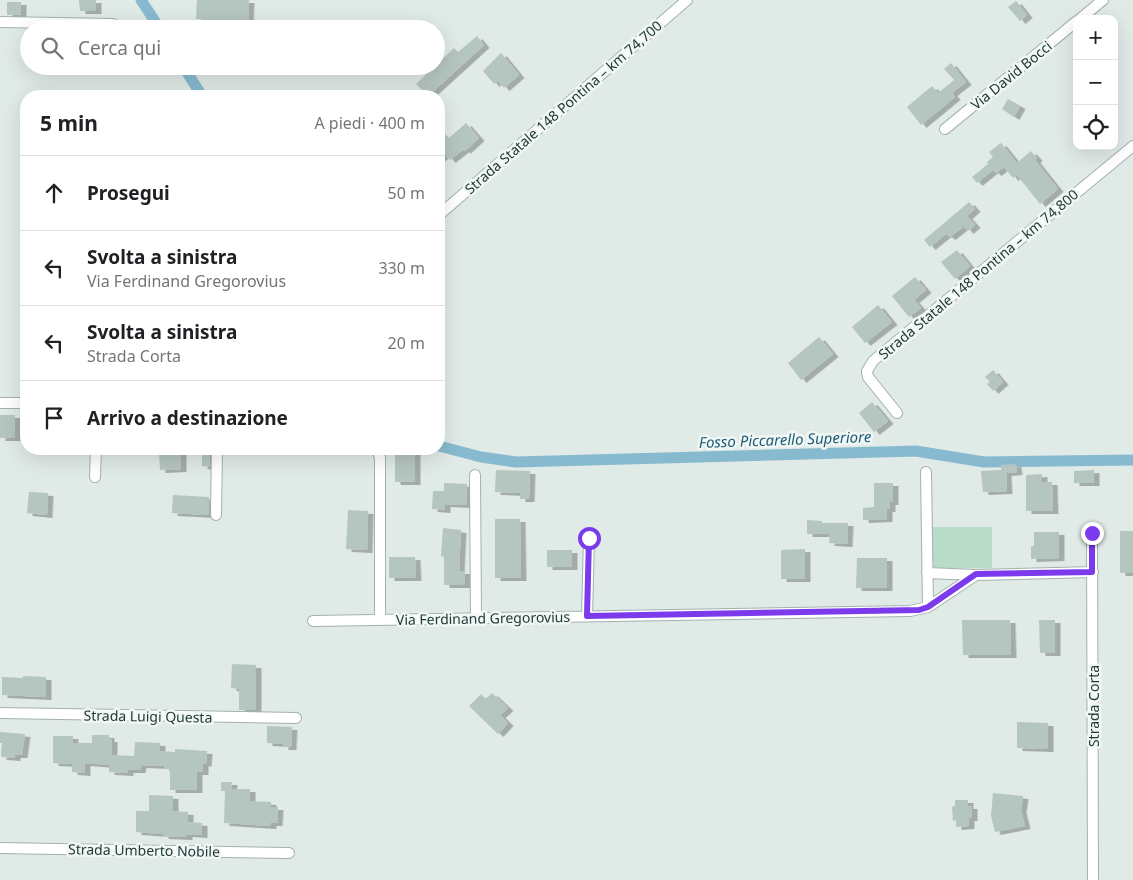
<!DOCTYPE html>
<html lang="it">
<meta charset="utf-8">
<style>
:root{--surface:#fff;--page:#f6f6f6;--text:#202124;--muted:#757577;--line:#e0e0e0}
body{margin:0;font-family:"Noto Sans",sans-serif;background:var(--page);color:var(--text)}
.controls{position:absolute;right:15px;top:15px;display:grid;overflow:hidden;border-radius:10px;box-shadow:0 5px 20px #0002}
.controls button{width:45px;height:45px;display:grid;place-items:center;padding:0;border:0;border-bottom:1px solid var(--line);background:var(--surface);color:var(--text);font:25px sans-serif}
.stop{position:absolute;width:15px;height:15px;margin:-11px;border:4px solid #7c3aed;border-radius:50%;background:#fff}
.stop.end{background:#7c3aed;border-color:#fff;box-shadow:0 1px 5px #0008}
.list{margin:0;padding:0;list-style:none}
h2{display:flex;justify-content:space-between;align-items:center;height:65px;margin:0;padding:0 20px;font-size:21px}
h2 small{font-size:16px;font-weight:400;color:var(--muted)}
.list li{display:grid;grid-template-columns:32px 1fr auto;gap:15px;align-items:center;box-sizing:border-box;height:75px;padding:0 20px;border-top:1px solid var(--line)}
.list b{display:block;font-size:19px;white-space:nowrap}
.list p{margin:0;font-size:16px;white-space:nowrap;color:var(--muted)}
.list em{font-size:16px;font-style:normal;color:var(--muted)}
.icon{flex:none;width:28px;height:28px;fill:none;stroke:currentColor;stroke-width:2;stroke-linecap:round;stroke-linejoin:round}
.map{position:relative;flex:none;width:1133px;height:880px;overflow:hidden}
.search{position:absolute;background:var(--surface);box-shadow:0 5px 20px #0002;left:20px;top:20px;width:425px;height:55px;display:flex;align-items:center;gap:12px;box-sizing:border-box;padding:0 18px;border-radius:28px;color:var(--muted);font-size:19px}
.panel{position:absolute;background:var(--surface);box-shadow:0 5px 20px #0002;left:20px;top:90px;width:425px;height:365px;border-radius:20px}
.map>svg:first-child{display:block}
.green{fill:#b8dcc7}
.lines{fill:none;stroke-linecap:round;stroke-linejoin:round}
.canal{stroke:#88bacf;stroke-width:11}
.building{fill:#b5c5c0;filter:url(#shadow)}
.minor-casing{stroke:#a3b2af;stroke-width:12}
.minor{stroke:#fff;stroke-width:10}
.route{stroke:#7c3aed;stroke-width:6}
.labels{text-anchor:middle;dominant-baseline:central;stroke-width:5;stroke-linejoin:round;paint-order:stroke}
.street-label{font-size:14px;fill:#213a37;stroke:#f0f7f5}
.water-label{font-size:15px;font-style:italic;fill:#1c5a75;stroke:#f0f7f5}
</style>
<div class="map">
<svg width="1133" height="880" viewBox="0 0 1133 880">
<defs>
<filter id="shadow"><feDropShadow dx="5.5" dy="3" stdDeviation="0" flood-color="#0004"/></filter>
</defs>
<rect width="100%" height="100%" fill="#e0eae7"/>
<!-- green -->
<path class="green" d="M932,527H992V568H932Z"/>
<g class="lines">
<!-- canal -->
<path class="canal" d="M141,0L160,29
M183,66L202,96
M439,446L481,457L516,462L916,451L984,462L1133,460"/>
</g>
<!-- building -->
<path class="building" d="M79,0H96V11H80Z
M197,0H249L248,22L196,19Z
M1016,1L1027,15L1020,21L1008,7Z
M7,2H21V15H7Z
M477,36L484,45L428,96L416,84L454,48L458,52Z
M501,53L519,75L504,88L498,81L494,84L483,71Z
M951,63L966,82L952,93L955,97L921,125L907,107L932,86L938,93L954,80L944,69Z
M1008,99L1020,106L1014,117L1002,109Z
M466,123L479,138L465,151L464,149L450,160L445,154L439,159V140L445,134L449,138Z
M1001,143L1017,163L1031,151L1037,158L1035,160L1058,189L1040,204L1017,175L1013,178L1004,167L996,173L993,170L977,183L972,177L988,164L987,162L993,157L989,152Z
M969,202L975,209L967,216L975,225L968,231L964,226L950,237L946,234L930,247L924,240Z
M957,250L970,266L955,279L941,262Z
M915,277L926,290L914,300L921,308L909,317L892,296Z
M878,305L892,322L865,343L852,327Z
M819,337L833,354L801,380L788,363Z
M993,370L1003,382L993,391L987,384L990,382L985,377Z
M872,402L888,421L874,432L859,413Z
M0,415H15V438H0Z
M202,449H210V467L202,466Z
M395,449H415V482H395Z
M181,451V469L160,470L159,452Z
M1016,464L1017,472L1006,473L1007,491L983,492L981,471L1001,470V465Z
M496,470L530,471L529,499H520V493L495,492Z
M1094,470V483H1074V471Z
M1042,474V482H1052L1053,511H1026V475Z
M444,483L467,484L466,505L445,504V510L432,509L433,491H444Z
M874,483H893V502H890V509H887V519L863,520V508L874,507Z
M29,492L48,493L47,515L27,513Z
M173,495L209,497V515L172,513Z
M348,510L368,511L367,550L346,549Z
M495,519H520L521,578H495Z
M807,520L822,521V523H848L847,544L829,543L830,534H807Z
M443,528L461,530L459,571H465V585H444V557L441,556Z
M1120,531H1133V573H1120Z
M1034,532H1059V558L1031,559V546H1034Z
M805,549V579H781V550Z
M547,550H572V567H547Z
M389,557H415L416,578H389Z
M857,558H887V588H856Z
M962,620H1010L1011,655H963Z
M1039,620H1055V653H1040Z
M232,664L256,665V710H239V689L231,688Z
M23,676L46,677V697L2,695V677L23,678Z
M492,693L508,708L500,715L508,723L498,734L469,706L481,694L486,699Z
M1017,722L1048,723V749L1017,748Z
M267,726L292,727L291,747H283V744L267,743Z
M0,732L25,734L22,755H15V758L1,757L2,743H0Z
M92,735H109V739H112V755L134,756L135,742L160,743V751L175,752V749L207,751L206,764L203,763V772H197V790H170V769H164V766L141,765L140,770H128V773L109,772V765L85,763V773L72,772V764L53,763V736H73V743H92Z
M221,782H232L231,789H250V801L271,802V807H278L277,823H271V826L224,823L225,791H221Z
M993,793L1023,796L1021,810L1025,826L995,832L991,816Z
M149,795L173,796V811L188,812V822L202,823V835L187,834V837L163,836V834L136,832V811H149Z
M955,800H968V806H972V818H969V826L956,827V820L953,821L952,807L955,806Z"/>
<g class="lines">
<defs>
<path id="minor" d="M1080,19L1103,0
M0,22L113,24
M945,129L1077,21
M439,215L687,0
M0,403H26
M897,413L868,377L867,371L873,361L1133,146
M377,449L380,458V620
M926,472L928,607
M475,475L476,618
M95,477L96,449
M216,515L217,449
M1092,533L1093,880
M927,573L976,575
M587,616L589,538
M313,621L910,611L928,607L976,575L1093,572
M0,713L296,718
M0,848L289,853"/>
</defs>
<!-- minor casing -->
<use href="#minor" class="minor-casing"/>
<!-- minor -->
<use href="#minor" class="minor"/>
</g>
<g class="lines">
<!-- route -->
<path class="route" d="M589,538L587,616L919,610L928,607L976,574L1092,572V533"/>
</g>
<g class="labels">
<!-- street labels -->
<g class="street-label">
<text transform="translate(1011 75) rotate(-39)">Via David Bocci</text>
<text transform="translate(563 107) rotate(-41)">Strada Statale 148 Pontina – km 74,700</text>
<text transform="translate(978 274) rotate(-40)">Strada Statale 148 Pontina – km 74,800</text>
<text transform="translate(483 618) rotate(-1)">Via Ferdinand Gregorovius</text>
<text transform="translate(1093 706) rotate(-90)">Strada Corta</text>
<text transform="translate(148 716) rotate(1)">Strada Luigi Questa</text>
<text transform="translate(144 850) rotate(1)">Strada Umberto Nobile</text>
</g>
<!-- water labels -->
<g class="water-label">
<text transform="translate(785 439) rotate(-2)">Fosso Piccarello Superiore</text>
</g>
</g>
</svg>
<div class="controls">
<button>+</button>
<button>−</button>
<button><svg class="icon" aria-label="locate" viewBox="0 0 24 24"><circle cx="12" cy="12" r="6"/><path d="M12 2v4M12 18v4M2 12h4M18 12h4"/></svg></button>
</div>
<div class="stop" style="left:589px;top:538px"></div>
<div class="stop end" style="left:1092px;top:533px"></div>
<div class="search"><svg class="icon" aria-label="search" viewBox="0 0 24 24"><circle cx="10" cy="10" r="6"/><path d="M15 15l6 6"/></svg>Cerca qui</div>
<section class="panel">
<h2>5 min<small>A piedi · 400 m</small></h2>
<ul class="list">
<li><svg class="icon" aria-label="ahead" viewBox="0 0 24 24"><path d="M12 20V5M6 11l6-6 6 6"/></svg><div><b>Prosegui</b></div><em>50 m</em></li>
<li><svg class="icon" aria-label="left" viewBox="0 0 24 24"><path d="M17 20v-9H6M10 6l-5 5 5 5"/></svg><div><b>Svolta a sinistra</b><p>Via Ferdinand Gregorovius</p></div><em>330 m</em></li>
<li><svg class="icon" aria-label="left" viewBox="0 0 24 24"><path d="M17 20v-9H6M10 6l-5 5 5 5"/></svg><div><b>Svolta a sinistra</b><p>Strada Corta</p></div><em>20 m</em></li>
<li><svg class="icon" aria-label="arrive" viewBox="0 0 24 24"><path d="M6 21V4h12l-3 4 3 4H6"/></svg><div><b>Arrivo a destinazione</b></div></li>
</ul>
</section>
</div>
